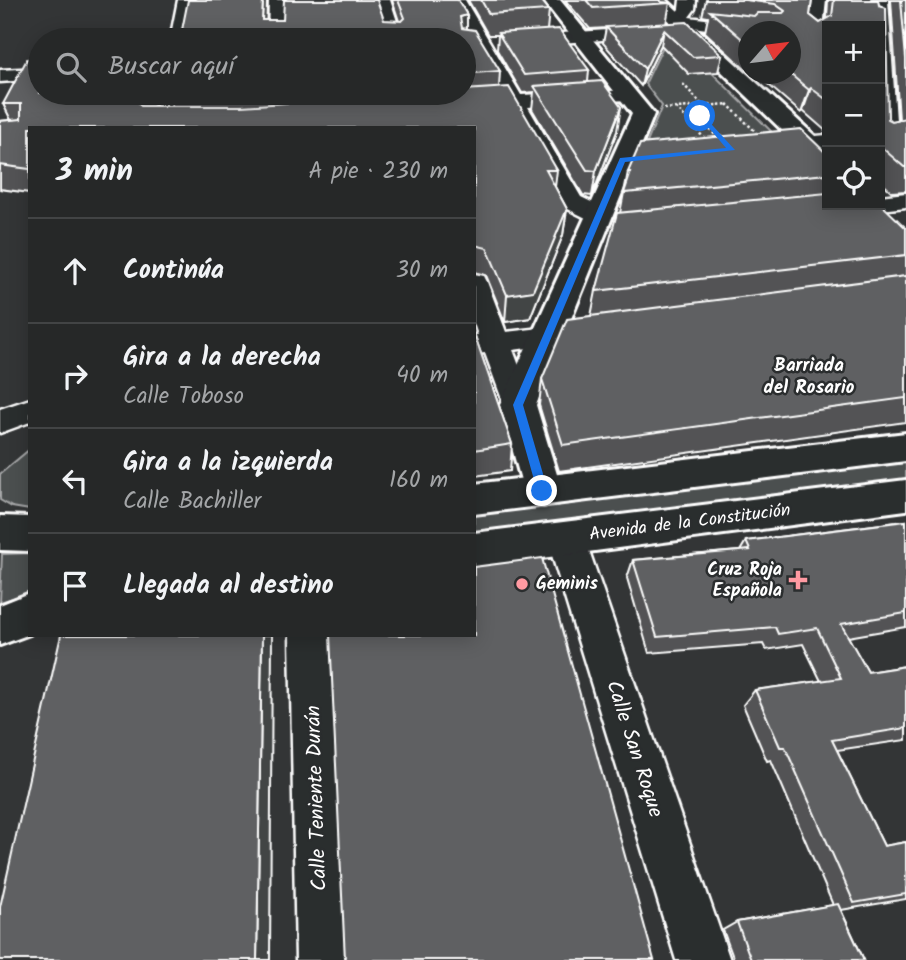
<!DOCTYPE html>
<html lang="es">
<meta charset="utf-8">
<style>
:root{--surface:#262828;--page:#323434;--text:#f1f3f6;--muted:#a4a6a8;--line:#424445}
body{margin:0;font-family:Kalam,sans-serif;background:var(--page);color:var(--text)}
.controls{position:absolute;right:21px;top:21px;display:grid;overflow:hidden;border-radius:0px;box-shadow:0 4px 18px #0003}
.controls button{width:63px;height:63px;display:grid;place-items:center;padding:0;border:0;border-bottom:2px solid var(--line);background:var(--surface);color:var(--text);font:35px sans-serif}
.compass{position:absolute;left:738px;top:21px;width:63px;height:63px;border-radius:50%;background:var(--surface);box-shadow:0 4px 18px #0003;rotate:62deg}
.stop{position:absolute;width:21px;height:21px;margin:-16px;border:5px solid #1a73e8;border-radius:50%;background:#fff}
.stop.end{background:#1a73e8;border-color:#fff;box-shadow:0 2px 7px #0008}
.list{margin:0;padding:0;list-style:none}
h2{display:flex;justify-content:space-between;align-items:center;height:91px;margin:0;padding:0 28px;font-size:30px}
h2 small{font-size:23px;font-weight:400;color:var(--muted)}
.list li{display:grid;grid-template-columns:46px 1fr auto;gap:21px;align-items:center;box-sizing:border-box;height:105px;padding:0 28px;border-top:2px solid var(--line)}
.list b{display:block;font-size:26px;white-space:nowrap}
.list p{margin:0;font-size:23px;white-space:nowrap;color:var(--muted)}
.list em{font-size:23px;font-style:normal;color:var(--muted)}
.icon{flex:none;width:38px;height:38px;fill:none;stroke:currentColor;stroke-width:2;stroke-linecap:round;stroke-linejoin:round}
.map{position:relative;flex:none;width:906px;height:960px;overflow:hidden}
.search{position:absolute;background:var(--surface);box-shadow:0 4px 18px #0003;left:28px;top:28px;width:448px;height:77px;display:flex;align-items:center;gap:18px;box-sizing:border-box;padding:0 24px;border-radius:38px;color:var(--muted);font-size:26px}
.panel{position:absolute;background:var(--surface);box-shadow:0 4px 18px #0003;left:28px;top:126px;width:448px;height:511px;border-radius:0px}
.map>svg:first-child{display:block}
.green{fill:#4c4f50;stroke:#a6a7a8;stroke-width:2}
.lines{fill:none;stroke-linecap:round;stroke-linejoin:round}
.street-casing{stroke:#fff;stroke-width:5}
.secondary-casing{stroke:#fff;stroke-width:6}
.primary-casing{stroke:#fff;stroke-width:6}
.path{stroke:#fff;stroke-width:2.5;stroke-dasharray:2.5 2.5;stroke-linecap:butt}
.street{fill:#2a2d2e;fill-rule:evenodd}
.secondary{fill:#2a2d2e;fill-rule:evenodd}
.primary{fill:#2a2d2e;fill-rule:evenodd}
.wall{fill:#525354;stroke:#fff;stroke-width:2}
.shaded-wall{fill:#424445;stroke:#fff;stroke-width:2}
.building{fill:#5f6162;stroke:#fff;stroke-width:2}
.route{fill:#1a73e8}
.poi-dot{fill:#ff9aa2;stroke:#2a2d2e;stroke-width:2.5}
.labels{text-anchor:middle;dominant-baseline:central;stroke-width:5;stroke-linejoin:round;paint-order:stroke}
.street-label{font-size:18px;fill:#fff;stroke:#2a2d2e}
.poi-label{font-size:18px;font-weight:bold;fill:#fff;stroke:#2a2d2e;text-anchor:end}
.neighbourhood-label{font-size:19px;font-weight:bold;fill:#fff;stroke:#2a2d2e}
.near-street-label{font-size:21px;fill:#fff;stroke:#2a2d2e}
</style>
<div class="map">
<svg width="906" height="960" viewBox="0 0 906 960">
<rect width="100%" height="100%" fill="#333536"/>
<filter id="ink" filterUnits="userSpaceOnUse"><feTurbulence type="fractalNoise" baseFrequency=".0143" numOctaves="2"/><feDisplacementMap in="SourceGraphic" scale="14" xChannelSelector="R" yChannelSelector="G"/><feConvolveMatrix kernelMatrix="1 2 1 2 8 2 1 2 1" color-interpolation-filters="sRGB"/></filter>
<g filter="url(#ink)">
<!-- green -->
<path class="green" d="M668,36L695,56L779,139L644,150L662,106L645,84Z
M30,449V510L12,507L0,500V474Z
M906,459V484L474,535V508Z
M30,553V593L0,602L2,554Z"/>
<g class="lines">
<defs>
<path id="street" d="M178,0H194L187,40H170Z
M269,0H285V40H268Z
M374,0H390L403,40H387Z
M449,0H465L521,95L632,90L635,94L625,100L528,107L581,197L608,210L611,215L608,220L599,222L590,220L564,207L509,108L462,109L459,105L462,101L502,97Z
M680,0H696L695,9L689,17L768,27L776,32H748V35L672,24L670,21L679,9Z
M810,0H826L822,37L814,42L806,37Z
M872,0H888L897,136L894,140L880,143V26H873Z
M653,27L659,28L661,32L659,36L517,46L508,41L517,36Z
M40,68V79L0,82V70Z
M159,93H178L170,128H150Z
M827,135V147L772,152L764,151L761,146L764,141L772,140Z
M906,193V207L880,210L869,205H880V196Z
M474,274L484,276L487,282L506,332L576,324L586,326L591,333L586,340L513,350L534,405L529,413L518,416L507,413L485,353L474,354V335H478L474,323Z
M30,399V422L0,433V409Z
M566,524L579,528L585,539L730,960H676L547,539L553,528Z
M290,635H332L350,960H296Z"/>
<path id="secondary" d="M543,0H560L654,114L536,405L562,491L557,502L543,506L529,502L524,491L500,405L632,114Z
M648,0H666L827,147V167L818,165Z"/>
<path id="primary" d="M906,433V461L474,514V484Z
M906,480V510L474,567V533Z
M0,516L30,517V551L0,550Z
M30,593V634L0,645V605Z"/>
</defs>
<!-- street casing -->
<use href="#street" class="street-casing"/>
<!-- secondary casing -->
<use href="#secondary" class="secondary-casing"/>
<!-- primary casing -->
<use href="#primary" class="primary-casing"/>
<!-- path -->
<path class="path" d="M683,84L703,106
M727,104L756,132
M689,107L719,139
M676,108L706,140
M664,109L729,104"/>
<!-- street -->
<use href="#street" class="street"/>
<!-- secondary -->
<use href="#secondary" class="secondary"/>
<!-- primary -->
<use href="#primary" class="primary"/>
</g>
<!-- wall -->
<path class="wall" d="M267,0V20L399,21L392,0H458L467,15V29L500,71L499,88L557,170L555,187L567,209L563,235L530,318L505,322L486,275L474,272V128H30V193L0,189V121L11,120L3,104L40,93H158L154,106H172L169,93H464V40H180Z
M468,0H541L549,10L547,30L589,70L588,82L617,131L592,196L583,195L532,109L534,92L522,93L497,50L498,35H488Z
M565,0H659L662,2L670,3L666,24L722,55L718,72L689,74L661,45L641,86L603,43L606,28L590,29Z
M706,0H812L810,15L820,23L827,19L828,0H878L888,119L892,121L899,120L891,0H906V191L892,192L880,181V26H827V132L803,111L801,113L756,74H790L748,32V70H746L705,32L708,17L702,16Z
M827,154V205L906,228V422L559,471L539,405L542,379L591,316L596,291L620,213L628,172Z
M474,333L512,444L510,471L474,476Z
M906,521V627L848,637L868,672L906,666V740L837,750L884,846L906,842V899L841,910L864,960H734L723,930L737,922L833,905L771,760L767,761L743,705L755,690L821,681L803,644L766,650L763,644L649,653L627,578L633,560L740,551L746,541Z"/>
<!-- shaded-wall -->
<path class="shaded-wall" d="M263,0H267L266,40L262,20Z
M467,15V37L460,38V17Z
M664,30L661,45L641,86L645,69Z
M811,88L803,111L801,113L809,90Z
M143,93H158L146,127L139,103Z
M621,107L617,131L592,196L596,171Z
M567,209L563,235L530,318L505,322L507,295Z
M262,635H272L270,960H257Z"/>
<!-- building -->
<path class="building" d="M188,0H263L262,20H283L284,0H377L384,20L402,21L405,18L398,0H458L467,15L460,17L462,28L475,30L500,71L464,74V40H180Z
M481,0H541L549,10L489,14Z
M586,0H659L662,2L670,3L593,8Z
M745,0H812L810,15L820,23L832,16L834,0H878L879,5L886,8L888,119L892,121L906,118V167H904L880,146V26H827V100L811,88L809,90L790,74V32H748V44L710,11L754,16L757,13H783L785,11L775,4Z
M901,0H906V59Z
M687,22L722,55L693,57L664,30L645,69L606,27Z
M559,29L589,70L524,75L498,33Z
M40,56V93H143L139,103L141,106H241L430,93H464V90L509,87L557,170H546L567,209L533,291L507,295L487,248L475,245L474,246V128H30V169L0,165V121L21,119V104H3L27,59L33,57Z
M602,81L621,107L596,171L587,170L534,86Z
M801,129L827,154V174L624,193L631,172H628L640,144Z
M827,193V205H880V203L906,228V255L596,291L617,213Z
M906,276V398L563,445L542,379L567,319Z
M474,333L512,444L474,450Z
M906,521V613L841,624L868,672L906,666V728L832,740L884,846L906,842V894L854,903L785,747H780L755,690L841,678L817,628L778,634L775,627L657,637L633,560L750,550L746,541Z
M542,558L654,960H345L330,635H474V567Z
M61,635H262L257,960H0V907Z
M838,904L864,960H751L737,922Z"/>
</g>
<!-- route -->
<path class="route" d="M698,115H703L735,150L625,162L523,405L548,491L547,494H538L513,405L620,158L726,148Z"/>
<!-- markers -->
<g class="poi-dot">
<path d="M794.5 569.5h7v7h7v7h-7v7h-7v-7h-7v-7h7z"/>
<circle cx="522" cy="584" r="7"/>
</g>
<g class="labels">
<!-- street labels -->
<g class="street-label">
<text transform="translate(690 523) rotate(-7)">Avenida de la Constitución</text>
</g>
<!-- poi labels -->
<g class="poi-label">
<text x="782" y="570">Cruz Roja<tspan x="782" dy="21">Española</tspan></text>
<text x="536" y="584" text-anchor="start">Geminis</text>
</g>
<!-- neighbourhood labels -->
<g class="neighbourhood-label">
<text x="809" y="366">Barriada<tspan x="809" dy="22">del Rosario</tspan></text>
</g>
<!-- near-street labels -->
<g class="near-street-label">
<text transform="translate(634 749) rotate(72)">Calle San Roque</text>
<text transform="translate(317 798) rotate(-92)">Calle Teniente Durán</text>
</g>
</g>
</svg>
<div class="controls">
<button>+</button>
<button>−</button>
<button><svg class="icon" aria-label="locate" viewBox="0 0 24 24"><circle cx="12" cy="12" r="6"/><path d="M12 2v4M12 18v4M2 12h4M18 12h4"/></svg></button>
</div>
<svg class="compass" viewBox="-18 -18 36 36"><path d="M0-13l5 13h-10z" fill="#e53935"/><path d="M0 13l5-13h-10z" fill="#a4a6a8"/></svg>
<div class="stop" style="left:700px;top:116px"></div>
<div class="stop end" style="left:542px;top:491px"></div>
<div class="search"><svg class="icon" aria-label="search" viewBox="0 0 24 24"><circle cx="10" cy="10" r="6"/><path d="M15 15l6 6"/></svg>Buscar aquí</div>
<section class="panel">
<h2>3 min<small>A pie · 230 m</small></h2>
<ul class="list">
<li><svg class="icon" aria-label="ahead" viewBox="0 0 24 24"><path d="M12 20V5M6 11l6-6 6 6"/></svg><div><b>Continúa</b></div><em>30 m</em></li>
<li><svg class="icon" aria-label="right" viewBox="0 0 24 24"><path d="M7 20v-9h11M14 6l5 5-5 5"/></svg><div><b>Gira a la derecha</b><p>Calle Toboso</p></div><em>40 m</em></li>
<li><svg class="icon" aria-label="left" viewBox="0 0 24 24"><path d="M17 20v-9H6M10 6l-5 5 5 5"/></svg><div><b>Gira a la izquierda</b><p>Calle Bachiller</p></div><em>160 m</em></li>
<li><svg class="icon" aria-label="arrive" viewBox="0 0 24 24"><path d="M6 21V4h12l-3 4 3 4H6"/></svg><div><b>Llegada al destino</b></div></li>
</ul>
</section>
</div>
